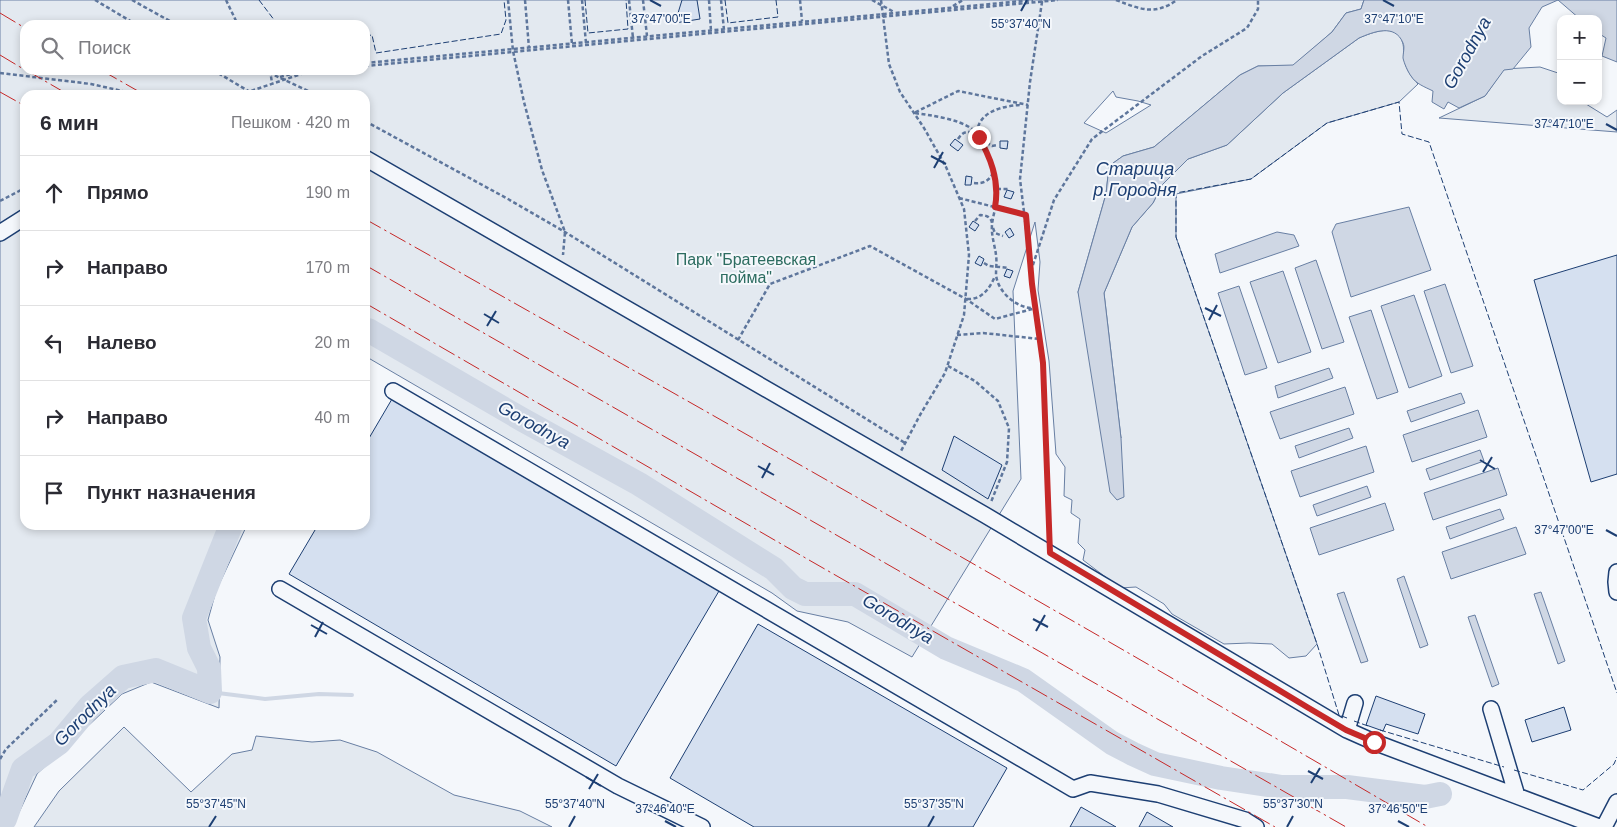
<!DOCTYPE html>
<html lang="ru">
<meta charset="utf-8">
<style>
:root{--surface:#fff;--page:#f7f7f7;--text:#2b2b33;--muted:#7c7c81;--line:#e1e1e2}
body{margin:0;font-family:Arial,sans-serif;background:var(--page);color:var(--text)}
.controls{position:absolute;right:15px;top:15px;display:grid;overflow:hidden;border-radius:10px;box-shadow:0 2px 8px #0003}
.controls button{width:45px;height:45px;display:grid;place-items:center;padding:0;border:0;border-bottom:1px solid var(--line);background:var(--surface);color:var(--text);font:25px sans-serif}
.stop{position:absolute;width:15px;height:15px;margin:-11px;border:4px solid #c62828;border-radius:50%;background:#fff}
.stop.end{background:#c62828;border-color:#fff;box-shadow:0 1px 5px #0008}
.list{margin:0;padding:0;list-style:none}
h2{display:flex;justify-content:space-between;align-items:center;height:65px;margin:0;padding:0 20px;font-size:21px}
h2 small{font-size:16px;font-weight:400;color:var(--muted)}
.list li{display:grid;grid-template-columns:32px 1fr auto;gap:15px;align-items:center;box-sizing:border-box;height:75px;padding:0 20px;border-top:1px solid var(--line)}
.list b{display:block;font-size:19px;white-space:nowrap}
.list em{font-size:16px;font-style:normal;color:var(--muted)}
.icon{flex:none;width:28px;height:28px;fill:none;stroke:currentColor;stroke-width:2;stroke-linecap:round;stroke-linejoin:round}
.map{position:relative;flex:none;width:1617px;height:827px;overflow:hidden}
.search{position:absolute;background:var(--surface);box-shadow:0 2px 8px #0003;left:20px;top:20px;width:350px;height:55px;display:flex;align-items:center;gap:12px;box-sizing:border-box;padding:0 18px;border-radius:15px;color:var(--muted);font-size:19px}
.panel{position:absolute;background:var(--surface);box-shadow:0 2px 8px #0003;left:20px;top:90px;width:350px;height:440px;border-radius:15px}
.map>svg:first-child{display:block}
.green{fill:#e3e9f0;stroke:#687fa3;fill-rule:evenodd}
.water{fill:#cfd7e4;stroke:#687fa3}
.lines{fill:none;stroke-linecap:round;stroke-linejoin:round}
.stream{stroke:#cfd7e4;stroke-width:4}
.river{stroke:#cfd7e4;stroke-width:24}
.building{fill:#d5e0f0;stroke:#1d3f73}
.minor-casing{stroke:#1d3f73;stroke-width:18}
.path{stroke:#5e769c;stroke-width:2.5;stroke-dasharray:4 2.5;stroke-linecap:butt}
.minor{stroke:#f4f7fb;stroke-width:15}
.fence{stroke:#1d3f73;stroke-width:1;stroke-dasharray:6 2.5;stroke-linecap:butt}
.power{stroke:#c62828;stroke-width:1;stroke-dasharray:18 4 2.5 4;stroke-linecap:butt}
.route{stroke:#c62828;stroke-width:6}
.ticks{fill:none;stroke:#1d3f73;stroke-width:2}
.labels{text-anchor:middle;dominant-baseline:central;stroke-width:4;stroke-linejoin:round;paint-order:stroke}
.park-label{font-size:16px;fill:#2c6c60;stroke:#f4f7fb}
.water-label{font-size:18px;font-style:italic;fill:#1d3f73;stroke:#f4f7fb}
.ticks-label{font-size:12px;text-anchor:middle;fill:#1d3f73;stroke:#f4f7fb;stroke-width:4;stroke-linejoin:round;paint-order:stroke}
</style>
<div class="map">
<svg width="1617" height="827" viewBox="0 0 1617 827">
<rect width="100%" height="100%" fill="#f4f7fb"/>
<!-- green -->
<path class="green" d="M0,0H1364L1361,9L1346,13L1332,32L1293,66H1258L1240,75L1154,147L1123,156L1109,166L1106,194L1078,292L1121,438L1104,293L1132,227L1153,203L1162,185L1188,159L1227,145L1283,93L1359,38C1373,32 1398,22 1403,44C1404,48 1403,53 1404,56C1404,67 1411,77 1418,84L1399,102L1327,123L1251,179L1176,194V237L1317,644L1306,656L1289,658L1272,644L1249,643L1224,644L1172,614L1164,604L1136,587L1120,588L1083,560L1085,550L1078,543L1080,519L1071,513L1072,500L1064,496L1065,467L1056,454L1049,361L1038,290L1040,262L1035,222L1013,291L1021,479L912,657L848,622L797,611L772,593L365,356V95H25V525H247L216,591L208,620L220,657L219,708L151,682L122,694L37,774L15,821L10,827H0ZM25,25H365V70H25ZM1113,91L1116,97L1138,101L1151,105L1106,133L1084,123Z
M1540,67L1561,74V101H1586V104L1607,117L1617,110V132L1439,118L1485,96L1504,69Z
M124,727L191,792L232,754L252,750L256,736L312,742L340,740L377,752L454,795L520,811L552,827H34L59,791Z"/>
<!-- water -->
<path class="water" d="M1364,0H1558L1542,7L1529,28L1531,47L1513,69L1504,70L1485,96L1459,108L1448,102L1444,109L1432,102L1433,91C1425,87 1416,84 1411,76C1408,72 1404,63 1403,58C1403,53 1405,47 1403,43C1395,23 1373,32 1359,38L1283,93L1227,145L1188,159L1162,185L1153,203L1132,227L1104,293L1121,438L1124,497L1117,500L1110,492L1078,292L1106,194L1109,166L1123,156L1154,147L1240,75L1258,66L1293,65L1332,32L1346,13L1361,9Z
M1558,0H1617V62L1602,56L1606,38L1598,33V19H1580Z
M1409,207L1431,270L1351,297L1332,232L1336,224Z
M1277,232L1294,235L1299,246L1220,273L1215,254Z
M1316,260L1344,342L1322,349L1295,268Z
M1283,271L1311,352L1278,363L1250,282Z
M1445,284L1473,366L1451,373L1424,291Z
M1239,286L1267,368L1245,375L1218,293Z
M1414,295L1442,376L1409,388L1381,306Z
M1371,310L1398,392L1377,399L1349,317Z
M1329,368L1333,378L1278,398L1275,386Z
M1345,387L1354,414L1280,439L1270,412Z
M1461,393L1465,403L1411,422L1407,411Z
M1478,410L1487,437L1412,462L1403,435Z
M1349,428L1353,438L1299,458L1295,446Z
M1366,446L1374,472L1300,497L1291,471Z
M1480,450L1484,461L1430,480L1426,469Z
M1498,468L1507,495L1433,520L1424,493Z
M1367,486L1371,497L1317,516L1313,505Z
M1385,503L1394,530L1319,555L1310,528Z
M1500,509L1504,519L1450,539L1446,527Z
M1516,527L1526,554L1451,579L1442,552Z
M1404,576L1428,645L1420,648L1397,579Z
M1344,592L1368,661L1361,663L1337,594Z
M1541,592L1565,661L1558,664L1534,594Z
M1475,615L1499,684L1492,687L1468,617Z"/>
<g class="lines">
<!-- stream -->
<path class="stream" d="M210,692L265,699L319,694L352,695"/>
<!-- river -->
<path class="river" d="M365,330H368L523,420L639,484L774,569L793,588L805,594H855L946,648L1023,680L1112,743L1133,754L1155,764L1221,778L1282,787H1347L1425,797L1440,794
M0,825L5,819L23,769L59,743L90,706L123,677L156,670L210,692L209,668L199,648L194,618L231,525"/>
</g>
<!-- building -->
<path class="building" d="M682,0H697L700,19L675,23Z
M955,139L963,145L958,151L950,145Z
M1000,141H1008L1007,149L1000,148Z
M966,176L972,177L971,185H965Z
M1007,190L1014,192L1011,199L1004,197Z
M973,221L979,225L975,231L969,227Z
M1010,228L1014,235L1009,238L1005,232Z
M1617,255V474L1591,482L1534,280Z
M979,256L984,259L981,266L975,263Z
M1007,269L1013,271L1010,278L1004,276Z
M392,399L719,591L616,766L289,574L318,525H365V445Z
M954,436L1002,465L988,499L942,470Z
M758,624L1007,768L973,827H754L670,778Z
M1376,696L1425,714L1418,734L1386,724L1383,731L1366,725Z
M1564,707L1571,730L1532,742L1525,720Z
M1081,807L1116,827H1070Z
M1147,812L1173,827H1139Z"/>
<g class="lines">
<defs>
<path id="minor" d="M365,158L985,515L1347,730L1374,742L1599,827
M0,233L25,217
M393,391L1073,789L1090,783L1158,794L1245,820L1256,827
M1617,572L1616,582L1617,592
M280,589L618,786L702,827
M1491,709L1517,796
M1347,730L1355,703
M1604,827L1617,802"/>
</defs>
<!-- minor casing -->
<use href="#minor" class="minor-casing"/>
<!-- path -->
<path class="path" d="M95,0L137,25
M132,0L177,25
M226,0L238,25
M508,0L513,51L524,102L542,170L565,232L563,255
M525,0L529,48
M568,0L572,44
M582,0L586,43
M629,0L633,38
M643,0L647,36
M709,0L711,31
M721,0L724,30
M800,0L802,21
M872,0L894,12
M881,0L889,64L900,92L924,128L946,167L964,209L969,255L964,315L945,373L920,415L901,451
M1116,0C1140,9 1154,16 1177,0
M953,6L963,0
M365,63L1033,0
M365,66L1058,0
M213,70L255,95
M263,70L317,95
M270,70L272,83
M0,73L91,84L140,95
M280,77L307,70
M239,95L304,73L329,70
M365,121L508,199L565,232L905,443
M977,133C978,112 1002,106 1020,105
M958,139C963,131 968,131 976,133
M981,139L992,146L998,145
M974,183C983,184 989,181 993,173
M997,189H1008
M959,198L1026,215
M0,201L25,188
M975,221L980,215C986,215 991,217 992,223
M993,228L995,233L1003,236
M984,263L989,266L1009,268
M1031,270L1020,179L1030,82L1042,2L1040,0
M967,299C982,300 990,288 995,276
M957,335L983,333L1040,339
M738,340L770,284L870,246L966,299L995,319L1036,308C1018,310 997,292 996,274C996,268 997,262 996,255C995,246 991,235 992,225C993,213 999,200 997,188C996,172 985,139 972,129C959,119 930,115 914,113L958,91L1028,105
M948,366L975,381L998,401L1009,428L1007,462L991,502
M1049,537L1043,363L1031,271L1054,200L1092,139L1202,56L1247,28L1258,9V0
M0,759L6,749L58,699"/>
<!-- minor -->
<use href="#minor" class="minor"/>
<!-- fence -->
<path class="fence" d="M259,0L278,25
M585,0L588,33L628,29L626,0
M725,0L728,23L778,17L776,0
M365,36L372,35L376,53L501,34L506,20L504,0
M1347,718L1339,715L1317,644L1176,237V193L1251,179L1327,123L1399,102L1402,134L1429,142L1617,693
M1354,721L1368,726
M1380,730L1504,767
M1514,770L1583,790L1614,764L1617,757"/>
<!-- power -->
<path class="power" d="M0,13L25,28
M0,55L25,70
M26,70L69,95
M101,70L145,95
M0,92L25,106
M365,219C721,419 1076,621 1428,827
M365,265L1346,827
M365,303L809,560L1275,827"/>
</g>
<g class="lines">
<!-- route -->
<path class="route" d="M979,137L977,134C990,156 1000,180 995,207L1026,215L1032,284L1043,363L1050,553L1307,707L1346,730L1374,742"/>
</g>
<!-- ticks -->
<path class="ticks" d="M650,0L661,6M1383,0L1394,6M1021,11L1027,0M1606,124L1617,130M931,156L946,164M934,168L943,152M1205,308L1221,316M484,314L499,323M1209,320L1217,305M487,326L496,311M1480,460L1495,469M758,466L774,475M1483,472L1492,457M762,478L770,463M1606,530L1617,536M1033,619L1048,627M311,625L327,634M1036,631L1045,615M315,637L323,622M1308,771L1323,779M586,777L601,786M1311,783L1320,768M589,789L598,774M665,821L676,827M1398,821L1409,827M209,827L216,816M569,827L575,816M928,827L934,816M1287,827L1293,816"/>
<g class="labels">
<!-- park labels -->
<g class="park-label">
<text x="746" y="259">Парк "Братеевская<tspan x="746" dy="18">пойма"</tspan></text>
</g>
<!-- water labels -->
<g class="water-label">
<text transform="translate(1467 53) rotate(-61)">Gorodnya</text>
<text x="1135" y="169">Старица<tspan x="1135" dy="21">р.Городня</tspan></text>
<text transform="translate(534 425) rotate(29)">Gorodnya</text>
<text transform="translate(898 619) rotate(31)">Gorodnya</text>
<text transform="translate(85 715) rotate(-45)">Gorodnya</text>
</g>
</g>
<g class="ticks-label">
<text x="661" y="23">37°47'00"E</text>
<text x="1394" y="23">37°47'10"E</text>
<text x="1021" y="28">55°37'40"N</text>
<text x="1564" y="128">37°47'10"E</text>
<text x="1564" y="534">37°47'00"E</text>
<text x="216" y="808">55°37'45"N</text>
<text x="575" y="808">55°37'40"N</text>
<text x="934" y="808">55°37'35"N</text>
<text x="1293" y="808">55°37'30"N</text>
<text x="665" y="813">37°46'40"E</text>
<text x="1398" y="813">37°46'50"E</text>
</g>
</svg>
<div class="controls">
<button>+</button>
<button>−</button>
</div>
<div class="stop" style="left:1374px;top:742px"></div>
<div class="stop end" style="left:979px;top:137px"></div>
<div class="search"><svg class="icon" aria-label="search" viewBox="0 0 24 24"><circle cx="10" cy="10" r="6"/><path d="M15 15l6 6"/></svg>Поиск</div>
<section class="panel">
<h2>6 мин<small>Пешком · 420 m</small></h2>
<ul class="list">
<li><svg class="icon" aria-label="ahead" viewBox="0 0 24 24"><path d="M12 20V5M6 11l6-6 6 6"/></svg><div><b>Прямо</b></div><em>190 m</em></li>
<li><svg class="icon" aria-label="right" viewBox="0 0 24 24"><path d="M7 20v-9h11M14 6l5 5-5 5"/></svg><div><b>Направо</b></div><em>170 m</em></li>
<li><svg class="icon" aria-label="left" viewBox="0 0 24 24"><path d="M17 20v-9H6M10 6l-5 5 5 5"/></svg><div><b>Налево</b></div><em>20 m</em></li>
<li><svg class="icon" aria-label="right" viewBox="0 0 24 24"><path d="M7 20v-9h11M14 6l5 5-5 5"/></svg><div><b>Направо</b></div><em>40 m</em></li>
<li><svg class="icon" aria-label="arrive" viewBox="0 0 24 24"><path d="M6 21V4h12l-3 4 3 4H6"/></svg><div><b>Пункт назначения</b></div></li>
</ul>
</section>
</div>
